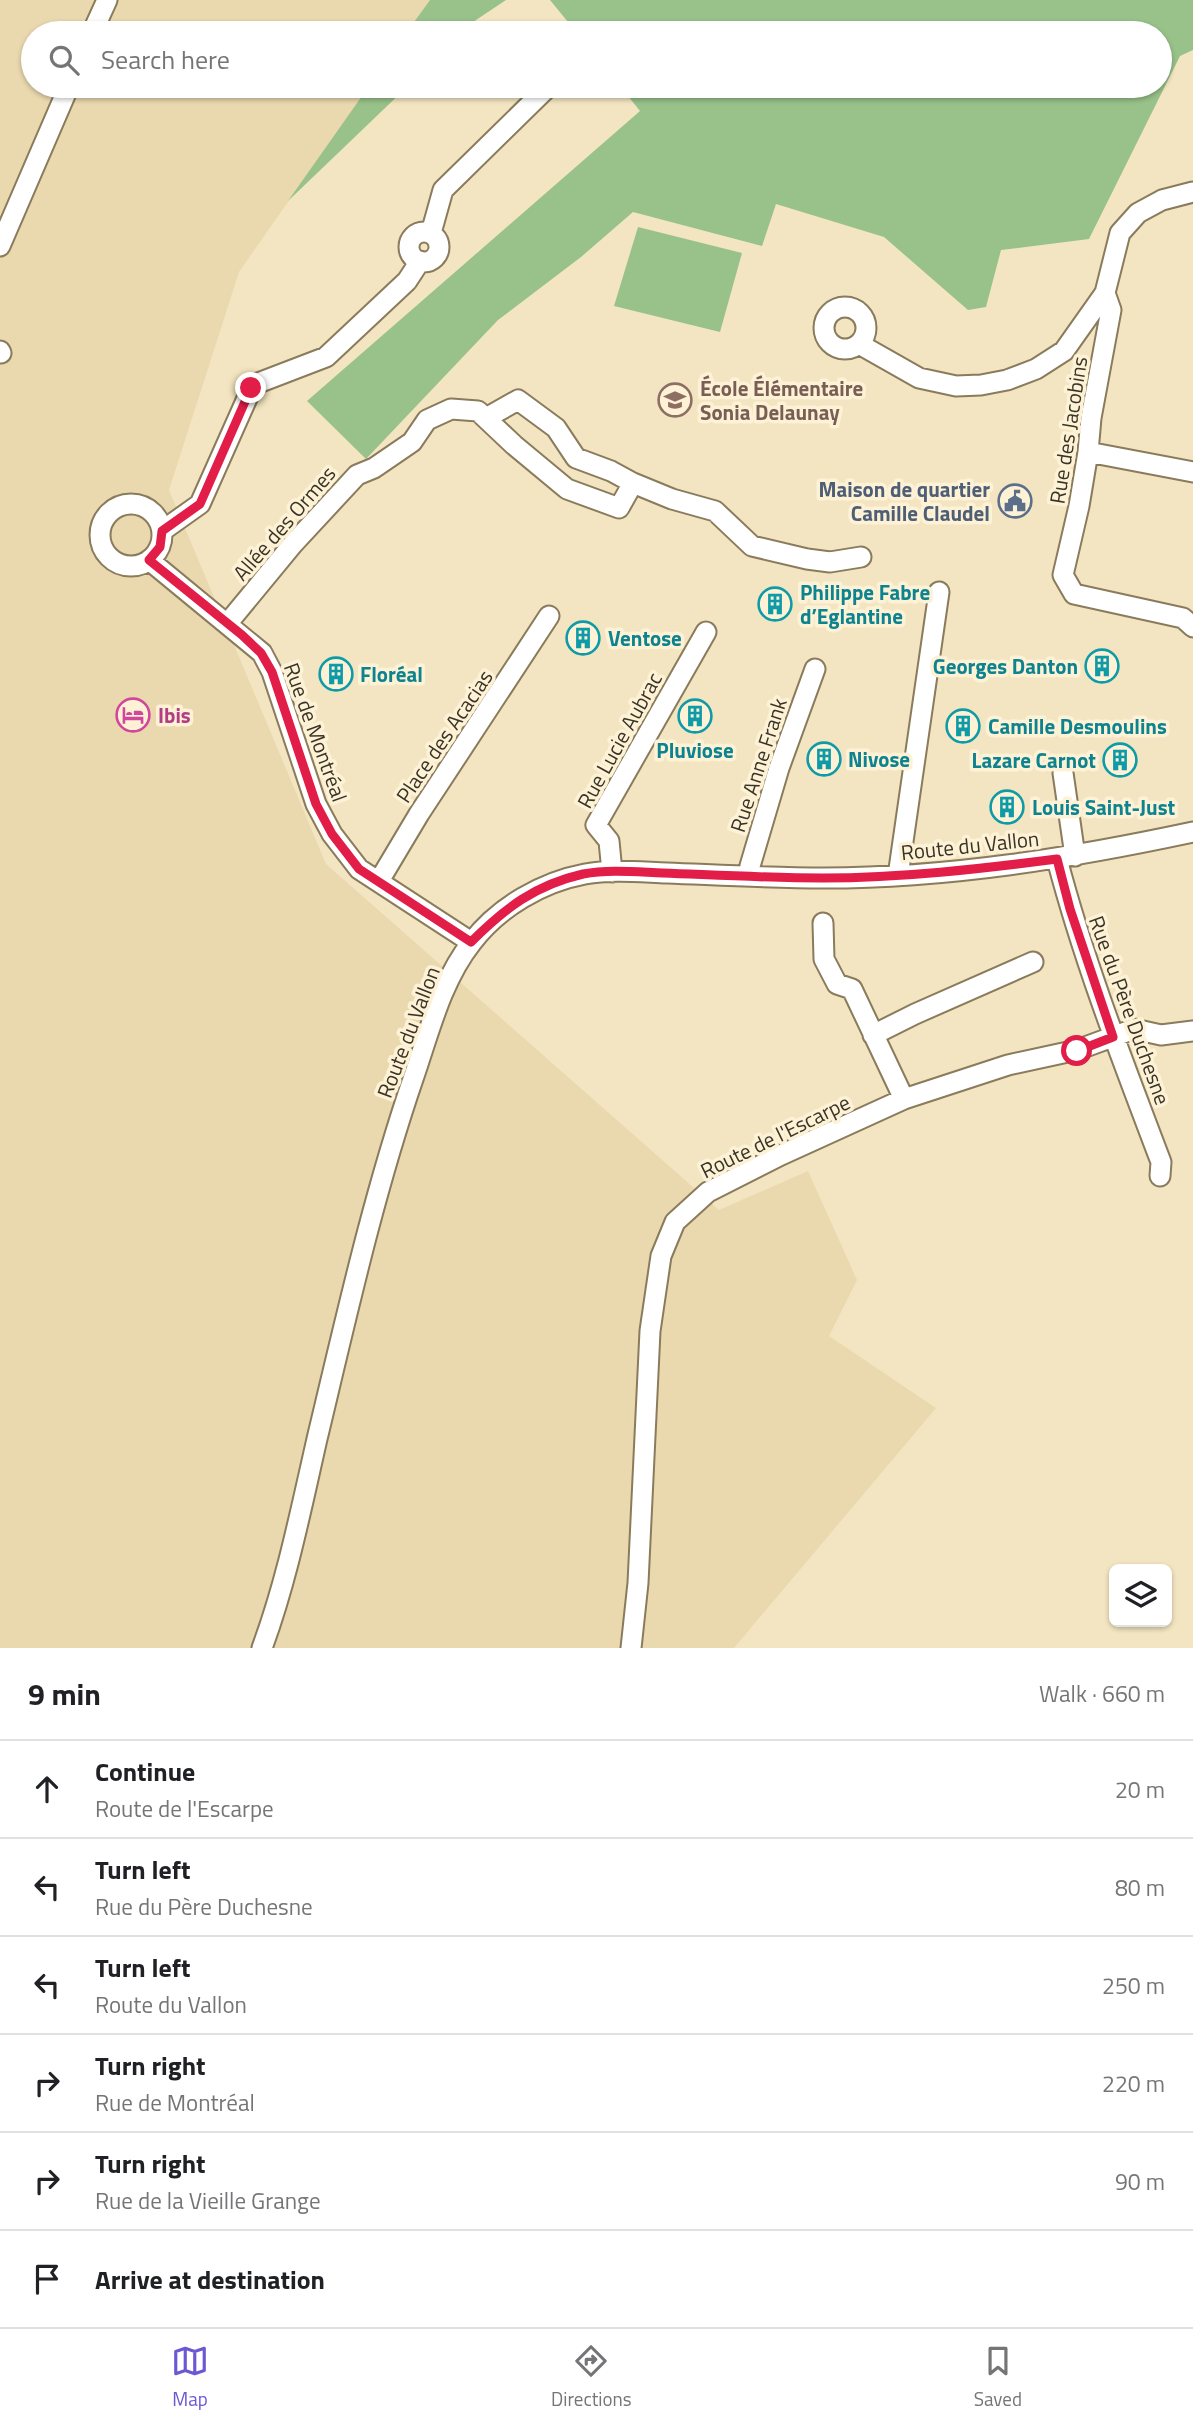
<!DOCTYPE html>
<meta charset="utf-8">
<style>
:root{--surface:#fff;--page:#f2f2f2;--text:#202124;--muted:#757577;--line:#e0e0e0;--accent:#6c58d2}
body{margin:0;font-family:"Titillium Web",sans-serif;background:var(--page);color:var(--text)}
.controls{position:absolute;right:21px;bottom:21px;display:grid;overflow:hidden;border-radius:10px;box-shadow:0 2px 5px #0004}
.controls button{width:63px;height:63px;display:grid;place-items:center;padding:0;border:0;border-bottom:2px solid var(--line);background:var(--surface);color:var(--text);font:35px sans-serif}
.stop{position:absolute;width:21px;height:21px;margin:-16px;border:5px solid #e11d48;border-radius:50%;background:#fff}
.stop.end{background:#e11d48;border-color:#fff;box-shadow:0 2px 7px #0008}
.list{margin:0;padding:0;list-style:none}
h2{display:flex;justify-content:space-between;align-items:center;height:91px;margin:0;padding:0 28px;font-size:30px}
h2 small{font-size:23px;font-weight:400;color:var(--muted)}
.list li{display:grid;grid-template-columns:46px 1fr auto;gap:21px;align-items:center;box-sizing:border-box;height:98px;padding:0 28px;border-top:2px solid var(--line)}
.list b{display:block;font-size:26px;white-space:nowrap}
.list p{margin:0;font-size:23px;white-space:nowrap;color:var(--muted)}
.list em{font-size:23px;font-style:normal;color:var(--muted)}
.icon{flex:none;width:38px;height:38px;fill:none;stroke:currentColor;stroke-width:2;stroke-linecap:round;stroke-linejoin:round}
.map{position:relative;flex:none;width:1193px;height:1648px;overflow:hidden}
.search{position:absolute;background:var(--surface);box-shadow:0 2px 5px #0004;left:21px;right:21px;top:21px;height:77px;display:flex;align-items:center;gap:18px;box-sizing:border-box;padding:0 24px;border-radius:38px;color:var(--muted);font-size:26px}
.sheet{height:679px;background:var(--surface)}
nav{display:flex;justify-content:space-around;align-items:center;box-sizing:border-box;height:98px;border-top:2px solid var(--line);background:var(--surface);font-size:19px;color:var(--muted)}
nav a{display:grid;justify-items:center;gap:4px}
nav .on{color:var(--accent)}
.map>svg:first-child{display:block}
.built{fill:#ead9af}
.green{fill:#98c289}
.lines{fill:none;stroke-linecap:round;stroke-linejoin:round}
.minor-casing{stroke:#897b5b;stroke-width:23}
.minor{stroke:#fff;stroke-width:19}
.route{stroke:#e11d48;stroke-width:9}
.labels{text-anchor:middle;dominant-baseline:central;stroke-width:7;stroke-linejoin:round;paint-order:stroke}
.education-label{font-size:21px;font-weight:bold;fill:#785e54;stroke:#fef2d6;text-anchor:start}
.street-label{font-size:21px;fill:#393426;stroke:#fef2d6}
.service-label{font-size:21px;font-weight:bold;fill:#4e5e75;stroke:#fef2d6;text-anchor:end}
.culture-label{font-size:21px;font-weight:bold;fill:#0d838f;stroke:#fef2d6;text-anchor:start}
.hotel-label{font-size:21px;font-weight:bold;fill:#b23c85;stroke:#fef2d6;text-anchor:start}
</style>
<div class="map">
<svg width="1193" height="1648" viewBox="0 0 1193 1648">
<rect width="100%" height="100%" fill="#f3e5c1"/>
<!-- built -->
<path class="built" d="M0,0H430L406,33H33V86H369L239,272L169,490L326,864L719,1210L808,1171L857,1280L829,1336L936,1408L734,1648H0Z"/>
<!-- green -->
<path class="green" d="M430,0H506L476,20L463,33H406Z
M550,0H1193V50L1180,56L1089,239L1001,250L986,307L968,310L884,237L776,204L762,246L633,212L581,257L498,320L366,459L307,401L640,111L620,86H1160V33H577Z
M369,86H408L288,201Z
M638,227L742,253L720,332L614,306Z"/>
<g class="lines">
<defs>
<path id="minor" d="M92,33L107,0
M409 247a15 15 0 1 1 30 0a15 15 0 1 1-30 0Z
M431,233L443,190L549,86
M0,246L69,86
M1105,293L1111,310L1091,418L1088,452L1079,506L1063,575L1074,594L1183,618L1193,627
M824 328a21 21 0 1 1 42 0a21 21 0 1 1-42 0Z
M859,344L919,378L956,386L981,385L1007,380L1036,369L1064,351L1105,293L1120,233L1138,213L1162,200L1193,192
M0,351L1,353
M486,418L518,400L556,428L576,458L611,471L633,483
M1088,452L1193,472
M100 535a31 31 0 1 1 62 0a31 31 0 1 1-62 0Z
M162,531L200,504L253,385L326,357L407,281L420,261
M149,560L262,653L272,672L316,804L332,834L359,869L471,942
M227,624L293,544L357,475L374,468L412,442L427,420L451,409L478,411L514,445L567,489L619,508L633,483L672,499L715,511L752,546L807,559L830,562L861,557
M1063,773L1075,856
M1057,859C1084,962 1123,1062 1161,1162L1160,1176
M612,872L609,841L596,825L706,632
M750,876V866L779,768L815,669
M898,876L939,592
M379,881L419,814L549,616
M823,923L824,959L837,984L852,989L904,1099
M873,1035L915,1014L1033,962
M262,1648C287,1580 301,1509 317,1439C346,1318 373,1196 413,1079C429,1033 441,981 472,942C499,907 542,882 585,874C612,869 640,872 667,873C719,875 771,878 824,878C949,878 1071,858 1193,832
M631,1648L638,1583L650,1331L661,1256L675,1222L708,1192L781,1155L904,1099L1008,1065L1077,1050L1134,1029L1161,1035L1193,1031"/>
</defs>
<!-- minor casing -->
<use href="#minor" class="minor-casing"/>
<!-- minor -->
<use href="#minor" class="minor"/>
</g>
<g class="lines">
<!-- route -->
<path class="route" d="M251,388L200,504L162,531L160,547L149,560L242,635L261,653L272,672L316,804L332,834L359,869L471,942C505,908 535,885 583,874C609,869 637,872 663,873C716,875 770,878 823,878C902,878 979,869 1057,859L1070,909L1113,1037L1077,1051"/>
</g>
<!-- icons -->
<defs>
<symbol id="school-ring" viewBox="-11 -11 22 22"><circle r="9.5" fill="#fef2d6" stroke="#8d6e63" stroke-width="1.5"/><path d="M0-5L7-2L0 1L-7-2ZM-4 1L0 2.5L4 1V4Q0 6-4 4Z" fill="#8d6e63"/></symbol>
<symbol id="civic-ring" viewBox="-11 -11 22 22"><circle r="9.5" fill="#fef2d6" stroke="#5c6f8a" stroke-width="1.5"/><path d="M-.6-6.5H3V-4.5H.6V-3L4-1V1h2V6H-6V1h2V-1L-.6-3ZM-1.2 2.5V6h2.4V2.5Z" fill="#5c6f8a"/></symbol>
<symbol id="building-ring" viewBox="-11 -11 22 22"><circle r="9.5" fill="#fef2d6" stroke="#0f9aa8" stroke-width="1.5"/><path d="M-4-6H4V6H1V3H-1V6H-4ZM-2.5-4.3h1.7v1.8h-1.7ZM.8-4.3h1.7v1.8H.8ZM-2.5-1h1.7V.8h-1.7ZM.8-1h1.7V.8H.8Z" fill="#0f9aa8"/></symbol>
<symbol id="hotel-ring" viewBox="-11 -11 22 22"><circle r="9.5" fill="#fef2d6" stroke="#d1479c" stroke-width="1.5"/><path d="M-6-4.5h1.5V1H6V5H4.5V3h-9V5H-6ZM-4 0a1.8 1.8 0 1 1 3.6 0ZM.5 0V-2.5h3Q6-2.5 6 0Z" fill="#d1479c"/></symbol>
</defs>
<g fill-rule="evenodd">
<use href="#school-ring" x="656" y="381" width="38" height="38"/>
<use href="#civic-ring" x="996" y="482" width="38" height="38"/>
<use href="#building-ring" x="756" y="585" width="38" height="38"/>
<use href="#building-ring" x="564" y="619" width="38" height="38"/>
<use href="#building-ring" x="1083" y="647" width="38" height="38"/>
<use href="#building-ring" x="317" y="655" width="38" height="38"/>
<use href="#hotel-ring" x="114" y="696" width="38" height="38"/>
<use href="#building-ring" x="676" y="697" width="38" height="38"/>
<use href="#building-ring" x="944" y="707" width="38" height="38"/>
<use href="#building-ring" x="805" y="740" width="38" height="38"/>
<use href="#building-ring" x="1101" y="741" width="38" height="38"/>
<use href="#building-ring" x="988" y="788" width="38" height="38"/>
</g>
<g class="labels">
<!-- education labels -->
<g class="education-label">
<text x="700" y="388">École Élémentaire<tspan x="700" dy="24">Sonia Delaunay</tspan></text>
</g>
<!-- street labels -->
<g class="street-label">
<text transform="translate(1068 430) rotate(-81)">Rue des Jacobins</text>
<text transform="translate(284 523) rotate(-49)">Allée des Ormes</text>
<text transform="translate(316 732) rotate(70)">Rue de Montréal</text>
<text transform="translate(444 736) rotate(-56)">Place des Acacias</text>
<text transform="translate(619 740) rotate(-61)">Rue Lucie Aubrac</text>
<text transform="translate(758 765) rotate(-72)">Rue Anne Frank</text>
<text transform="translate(970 845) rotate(-6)">Route du Vallon</text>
<text transform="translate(1130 1010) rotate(70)">Rue du Père Duchesne</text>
<text transform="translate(408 1032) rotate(-69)">Route du Vallon</text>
<text transform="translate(775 1136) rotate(-26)">Route de l'Escarpe</text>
</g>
<!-- service labels -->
<g class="service-label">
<text x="990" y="489">Maison de quartier<tspan x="990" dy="24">Camille Claudel</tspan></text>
</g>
<!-- culture labels -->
<g class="culture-label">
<text x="800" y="592">Philippe Fabre<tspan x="800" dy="24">d’Eglantine</tspan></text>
<text x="608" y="638">Ventose</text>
<text x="1078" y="666" text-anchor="end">Georges Danton</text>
<text x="360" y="674">Floréal</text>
<text x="988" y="726">Camille Desmoulins</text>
<text x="695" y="750" text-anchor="middle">Pluviose</text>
<text x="848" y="759">Nivose</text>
<text x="1096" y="760" text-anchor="end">Lazare Carnot</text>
<text x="1032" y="807">Louis Saint-Just</text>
</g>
<!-- hotel labels -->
<g class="hotel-label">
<text x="158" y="715">Ibis</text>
</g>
</g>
</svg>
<div class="controls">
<button><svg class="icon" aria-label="layers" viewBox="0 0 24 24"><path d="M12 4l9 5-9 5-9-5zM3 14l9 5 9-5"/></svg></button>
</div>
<div class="stop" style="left:1077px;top:1051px"></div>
<div class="stop end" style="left:251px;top:388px"></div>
<div class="search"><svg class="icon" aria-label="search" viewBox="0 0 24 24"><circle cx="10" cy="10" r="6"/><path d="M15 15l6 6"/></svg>Search here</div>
</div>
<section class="sheet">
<h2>9 min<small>Walk · 660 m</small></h2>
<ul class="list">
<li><svg class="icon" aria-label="ahead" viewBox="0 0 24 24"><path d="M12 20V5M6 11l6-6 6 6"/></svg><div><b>Continue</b><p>Route de l'Escarpe</p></div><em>20 m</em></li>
<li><svg class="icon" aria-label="left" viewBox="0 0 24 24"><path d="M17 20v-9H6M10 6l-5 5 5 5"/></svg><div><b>Turn left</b><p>Rue du Père Duchesne</p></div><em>80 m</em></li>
<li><svg class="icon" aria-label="left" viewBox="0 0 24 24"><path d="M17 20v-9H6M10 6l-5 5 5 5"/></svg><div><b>Turn left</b><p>Route du Vallon</p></div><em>250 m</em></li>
<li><svg class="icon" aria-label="right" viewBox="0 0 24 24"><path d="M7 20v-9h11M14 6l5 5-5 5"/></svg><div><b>Turn right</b><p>Rue de Montréal</p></div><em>220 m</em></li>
<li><svg class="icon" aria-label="right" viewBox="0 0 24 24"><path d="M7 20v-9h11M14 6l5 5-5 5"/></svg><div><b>Turn right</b><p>Rue de la Vieille Grange</p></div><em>90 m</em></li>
<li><svg class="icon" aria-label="arrive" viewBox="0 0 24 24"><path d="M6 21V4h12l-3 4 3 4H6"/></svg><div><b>Arrive at destination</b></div></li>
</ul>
</section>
<nav>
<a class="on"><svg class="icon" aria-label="map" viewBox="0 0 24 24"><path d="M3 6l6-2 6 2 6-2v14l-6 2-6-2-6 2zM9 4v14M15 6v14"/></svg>Map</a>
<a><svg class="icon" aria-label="directions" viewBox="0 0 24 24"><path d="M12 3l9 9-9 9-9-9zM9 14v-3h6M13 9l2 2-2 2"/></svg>Directions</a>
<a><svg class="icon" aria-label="saved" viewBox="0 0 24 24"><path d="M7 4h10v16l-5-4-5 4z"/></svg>Saved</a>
</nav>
